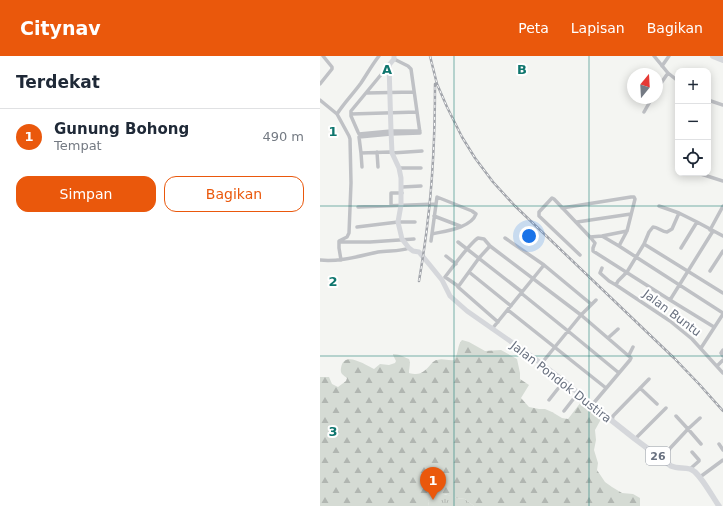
<!DOCTYPE html>
<html lang="id">
<meta charset="utf-8">
<style>
:root{--surface:#fff;--page:#f6f6f7;--text:#1f2937;--muted:#747a83;--line:#e0e1e3;--accent:#ea580c}
body{margin:0;font-family:"DejaVu Sans",sans-serif;background:var(--page);color:var(--text)}
.controls{position:absolute;right:12px;top:12px;display:grid;overflow:hidden;border-radius:8px;box-shadow:0 2px 10px #0003}
.controls button{width:36px;height:36px;display:grid;place-items:center;padding:0;border:0;border-bottom:1px solid var(--line);background:var(--surface);color:var(--text);font:20px sans-serif}
.compass{position:absolute;left:307px;top:12px;width:36px;height:36px;border-radius:50%;background:var(--surface);box-shadow:0 2px 10px #0003;rotate:18deg}
.you{position:absolute;left:209px;top:180px;width:14px;height:14px;margin:-10px;border:3px solid #fff;border-radius:50%;background:#1a73e8;box-shadow:0 0 0 6px #1a73e833}
.badge{display:grid;place-items:center;width:26px;height:26px;border-radius:50%;background:var(--accent);color:#fff;font-size:13px;font-weight:700}
.pin{position:absolute;translate:-50% -33px;filter:drop-shadow(0 1px 2px #0008)}
.pin::after{content:'';position:absolute;top:21px;width:14px;height:12px;background:inherit;clip-path:polygon(0 0,100% 0,50% 100%)}
.list{margin:0;padding:0;list-style:none}
h2{display:flex;justify-content:space-between;align-items:center;height:52px;margin:0;padding:0 16px;font-size:17px}
h2 small{font-size:13px;font-weight:400;color:var(--muted)}
.list li{display:grid;grid-template-columns:26px 1fr auto;gap:12px;align-items:center;box-sizing:border-box;height:56px;padding:0 16px;border-top:1px solid var(--line)}
.list b{display:block;font-size:15px;white-space:nowrap}
.list p{margin:0;font-size:13px;white-space:nowrap;color:var(--muted)}
.list em{font-size:13px;font-style:normal;color:var(--muted)}
.actions{display:flex;gap:8px;padding:12px 16px}
.actions a{flex:1;padding:9px 0;border:1px solid var(--accent);border-radius:12px;text-align:center;font-size:14px;color:var(--accent)}
.actions .main{background:var(--accent);color:#fff}
.icon{flex:none;width:22px;height:22px;fill:none;stroke:currentColor;stroke-width:2;stroke-linecap:round;stroke-linejoin:round}
.map{position:relative;flex:none;width:403px;height:450px;overflow:hidden}
header{display:flex;align-items:center;gap:24px;box-sizing:border-box;height:56px;padding:0 20px;background:var(--accent);color:#fff}
header strong{font-size:19px}
nav{display:flex;gap:22px;margin-inline-start:auto;font-size:14px}
main{display:flex}
aside{flex:1;background:var(--surface)}
.map>svg:first-child{display:block}
.grass{fill:url(#grass-tufts)}
.forest{fill:url(#forest-firs)}
.lines{fill:none;stroke-linecap:round;stroke-linejoin:round}
.minor{stroke:#bfc1c5;stroke-width:3.5}
.secondary{stroke:#d5d7db;stroke-width:5}
.primary{stroke:#d5d7db;stroke-width:5.5}
.trunk{stroke:#d5d7db;stroke-width:6}
.rail-casing{stroke:#a2a5ab;stroke-width:2.5}
.rail{stroke:#fff;stroke-width:1;stroke-dasharray:3;stroke-linecap:butt}
.grid{fill:none;stroke:#0f766e;stroke-width:1;stroke-opacity:0.55}
.labels{text-anchor:middle;dominant-baseline:central;stroke-width:4;stroke-linejoin:round;paint-order:stroke}
.shield{fill:#fff;stroke:#959ba5;stroke-width:1}
.shield-label{font-size:11px;font-weight:bold;fill:#68707f}
.street-label{font-size:12px;fill:#68707f;stroke:#fff}
.grid-label{font-size:13px;text-anchor:middle;font-weight:bold;fill:#0f766e;stroke:#fff;stroke-width:4;stroke-linejoin:round;paint-order:stroke}
</style>
<header>
<strong>Citynav</strong>
<nav><a>Peta</a><a>Lapisan</a><a>Bagikan</a></nav>
</header>
<main>
<aside>
<h2>Terdekat<small></small></h2>
<ul class="list">
<li><span class="badge">1</span><div><b>Gunung Bohong</b><p>Tempat</p></div><em>490 m</em></li>
</ul>
<div class="actions"><a class="main">Simpan</a><a>Bagikan</a></div>
</aside>
<div class="map">
<svg width="403" height="450" viewBox="0 0 403 450">
<defs>
<pattern id="grass-tufts" width="24" height="20" patternUnits="userSpaceOnUse"><rect width="24" height="20" fill="#d5dbd4"/><path d="M3 7l-1-3M5 7V3M7 7l1-3M15 17l-1-3M17 17v-4M19 17l1-3" fill="none" stroke="#b1b6b1"/></pattern>
<pattern id="forest-firs" width="22" height="20" patternUnits="userSpaceOnUse"><rect width="22" height="20" fill="#d5dbd4"/><path d="M5 1l3.5 6h-7zM16 11l3.5 6h-7z" fill="#b1b6b1"/></pattern>
</defs>
<rect width="100%" height="100%" fill="#f4f5f2"/>
<!-- grass -->
<path class="grass" d="M123,438L133,440L136,442L145,443L154,450H109L108,445L112,439H121Z"/>
<!-- forest -->
<path class="forest" d="M142,284L149,286L165,295L181,294L197,303L200,317V323L209,329L201,342L209,351L219,353H225L232,356L242,362L248,363L261,346L278,358L280,361V365L275,374L276,384L274,394L278,407L277,414L285,426L292,431L302,437L313,438L320,442V450H154L145,443L136,442L125,438L121,439H112L108,445L109,450H0V321H9L12,328L18,331L26,325L27,322C23,319 20,318 21,312C24,294 45,309 54,313L60,308L69,309L75,307L76,305L73,299V298C79,298 84,301 89,303C91,307 89,312 89,317C101,320 104,316 112,307C113,306 115,304 117,304C123,302 128,305 134,304C139,297 137,289 142,284Z"/>
<g class="lines">
<!-- minor -->
<path class="minor" d="M334,0L348,17L358,25
M69,9L31,55V60L38,76L39,78L71,75H100
M342,10L349,0
M0,28L12,13V11L3,0
M337,33L348,17
M46,37L94,36
M0,44L17,58L29,80L30,83L31,127L29,177L27,181L19,185V192L21,204
M388,44L403,49
M324,56L332,42
M17,58C24,47 33,38 41,27C47,18 52,9 59,0
M31,58L97,56
M57,96L58,111
M41,97L70,96L72,97L102,95
M42,111L41,97L39,81L71,78L100,77L91,13L88,10L74,3
M79,112H101
M381,118L403,125
M82,131L101,130
M71,149V137H82
M339,150L359,157L377,166L403,180
M38,151L116,148
M242,152L311,141H314L315,143L307,175L299,190
M359,157L352,173L347,176C342,176 338,171 333,171L329,176L324,188L307,216L298,225L296,229L350,265L372,283L403,317
M114,160L140,170
M257,166L311,158
M37,171L78,166H95
M390,174L403,150
M282,180L299,190L316,201L403,257
M270,181L282,180L307,175
M185,182L224,209L271,248
M111,185L117,141L152,155L156,158C151,172 125,175 112,178
M19,186H50L94,183
M138,186L202,236
M324,188L403,237
M361,192L377,166
M260,199L219,160V156L232,142L234,143L270,181L275,187L273,192V195L350,244L394,271
M126,200L136,208
M0,204C20,206 39,200 58,196C68,194 79,196 89,192
M282,212L280,217L289,225L296,229
M390,215L403,195
M149,216L191,250
M138,230L125,221C133,211 149,188 158,182L164,183L170,190
M201,237L248,275L299,317
M350,244L393,175
M188,254L286,332
M178,266L138,231L159,202L170,190L261,259L311,302L310,304L272,349
M172,273L224,209
M288,282L298,273
M381,292L403,258
M403,294L401,297L403,300
M309,299L313,291
M221,308L261,259L276,244
M397,310L403,304
M320,332L337,348
M229,344L244,325
M244,355L258,337
M356,360L368,373L381,388
M292,365L293,360L329,323
M315,383L346,352
M399,388L403,394
M341,402L368,373L380,362
M370,413L379,405V404L372,396
M380,421L403,404"/>
<!-- secondary -->
<path class="secondary" d="M74,0V3L69,9L71,75L72,97L79,112L81,122V149L78,166L82,183L89,192L93,195L99,196L109,208L122,224L130,240L147,255L210,299L244,325L272,349"/>
<!-- primary -->
<path class="primary" d="M272,349L315,383L351,410C358,413 364,411 370,413C379,415 393,442 399,450"/>
<!-- trunk -->
<path class="trunk" d="M393,0L403,4"/>
<defs>
<path id="rail" d="M110,0L117,28L127,51L142,81L155,102L173,126L195,150L354,302L379,328L403,355
M99,225C102,207 105,189 107,171C113,124 115,76 115,28"/>
</defs>
<!-- rail casing -->
<use href="#rail" class="rail-casing"/>
<!-- rail -->
<use href="#rail" class="rail"/>
</g>
<!-- grid -->
<path class="grid" d="M134,0V450M269,0V450M0,150H403M0,300H403"/>
<g class="labels">
<!-- shield labels -->
<rect class="shield" x="326" y="391" width="24" height="18" rx="3"/>
<g class="shield-label">
<text x="338" y="400">26</text>
</g>
<!-- street labels -->
<g class="street-label">
<text transform="translate(352 257) rotate(37)">Jalan Buntu</text>
<text transform="translate(241 326) rotate(38)">Jalan Pondok Dustira</text>
</g>
</g>
<g class="grid-label">
<text x="67" y="18">A</text>
<text x="202" y="18">B</text>
<text x="13" y="80">1</text>
<text x="13" y="230">2</text>
<text x="13" y="380">3</text>
</g>
</svg>
<div class="controls">
<button>+</button>
<button>−</button>
<button><svg class="icon" aria-label="locate" viewBox="0 0 24 24"><circle cx="12" cy="12" r="6"/><path d="M12 2v4M12 18v4M2 12h4M18 12h4"/></svg></button>
</div>
<svg class="compass" viewBox="-18 -18 36 36"><path d="M0-13l5 13h-10z" fill="#e53935"/><path d="M0 13l5-13h-10z" fill="#747a83"/></svg>
<div class="you"></div>
<div class="pin badge" style="left:113px;top:444px">1</div>
</div>
</main>
